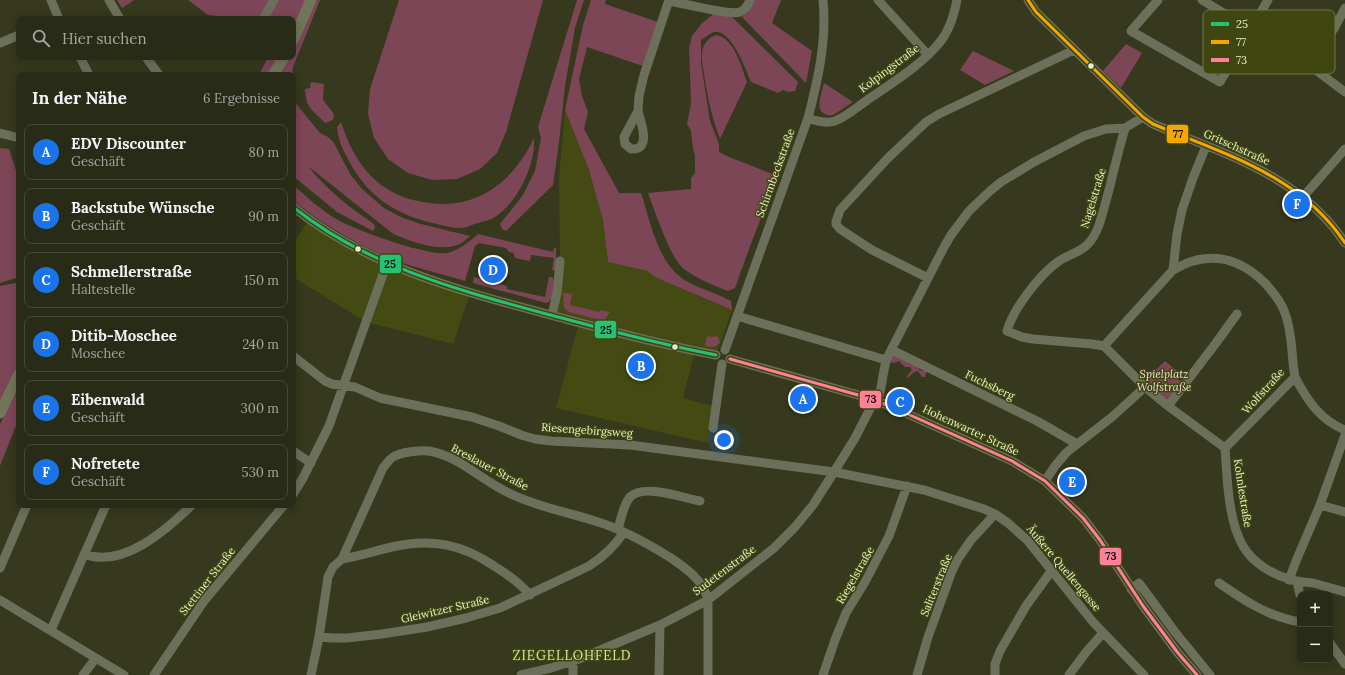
<!DOCTYPE html>
<html lang="de">
<meta charset="utf-8">
<style>
:root{--surface:#282b16;--page:#343723;--text:#f1f3f6;--muted:#a5a7a1;--line:#444735;--accent:#1a73e8}
body{margin:0;font-family:Lora,serif;background:var(--page);color:var(--text)}
.controls{position:absolute;right:12px;bottom:12px;display:grid;overflow:hidden;border-radius:8px;box-shadow:0 2px 10px #0003}
.controls button{width:36px;height:36px;display:grid;place-items:center;padding:0;border:0;border-bottom:1px solid var(--line);background:var(--surface);color:var(--text);font:20px sans-serif}
.you{position:absolute;left:724px;top:440px;width:14px;height:14px;margin:-10px;border:3px solid #fff;border-radius:50%;background:#1a73e8;box-shadow:0 0 0 6px #1a73e833}
.badge{display:grid;place-items:center;width:26px;height:26px;border-radius:50%;background:var(--accent);color:#fff;font-size:13px;font-weight:700}
.pin{position:absolute;translate:-50% -50%;border:2px solid #fff;box-shadow:0 1px 4px #0006}
.list{margin:0;padding:0;list-style:none}
h2{display:flex;justify-content:space-between;align-items:center;height:52px;margin:0;padding:0 16px;font-size:17px}
h2 small{font-size:13px;font-weight:400;color:var(--muted)}
.list li{display:grid;grid-template-columns:26px 1fr auto;gap:12px;align-items:center;box-sizing:border-box;height:56px;margin:0 8px 8px;padding:0 8px;border:1px solid var(--line);border-radius:8px}
.list b{display:block;font-size:15px;white-space:nowrap}
.list p{margin:0;font-size:13px;white-space:nowrap;color:var(--muted)}
.list em{font-size:13px;font-style:normal;color:var(--muted)}
.icon{flex:none;width:22px;height:22px;fill:none;stroke:currentColor;stroke-width:2;stroke-linecap:round;stroke-linejoin:round}
.map{position:relative;flex:none;width:1345px;height:675px;overflow:hidden}
.search{position:absolute;background:var(--surface);box-shadow:0 2px 10px #0003;left:16px;top:16px;width:280px;height:44px;display:flex;align-items:center;gap:10px;box-sizing:border-box;padding:0 14px;border-radius:8px;color:var(--muted);font-size:15px}
.panel{position:absolute;background:var(--surface);box-shadow:0 2px 10px #0003;left:16px;top:72px;width:280px;height:436px;border-radius:8px}
.map>svg:first-child{display:block}
.built{fill:#444b12}
.green{fill:#7c4657}
.lines{fill:none;stroke-linecap:round;stroke-linejoin:round}
.minor{stroke:#6c6f5a;stroke-width:9}
.major{stroke:#727558;stroke-width:11}
.bus-1-casing{stroke:#3f4610;stroke-width:6}
.bus-2-casing{stroke:#3f4610;stroke-width:6}
.bus-3-casing{stroke:#3f4610;stroke-width:6}
.bus-1{stroke:#26c172;stroke-width:3}
.bus-2{stroke:#f7a600;stroke-width:3}
.bus-3{stroke:#ff8098;stroke-width:3}
.bus-dot{fill:#e8efcc;stroke:#3f4610;stroke-width:1.5}
.labels{text-anchor:middle;dominant-baseline:central;stroke-width:3;stroke-linejoin:round;paint-order:stroke}
.street-label{font-size:11px;fill:#e8efcc;stroke:#3f4610}
.park-label{font-size:11px;font-style:italic;fill:#f4dbe3;stroke:#3f4610}
.quarter-label{font-size:13px;letter-spacing:1px;fill:#d9e69e;stroke:#3f4610}
.key{fill:#3f4610;stroke:#727948;stroke-width:1}
.key-label{font-size:11px;fill:#e8efcc}
.line-badge{stroke:#3f4610;stroke-width:1.5}
.pale-badge-label{font-size:11px;text-anchor:middle;font-weight:bold;fill:#111}
</style>
<div class="map">
<svg width="1345" height="675" viewBox="0 0 1345 675">
<rect width="100%" height="100%" fill="#36391d"/>
<!-- built -->
<path class="built" d="M565,110L589,170L603,220L608,262L647,271L657,278L732,310L716,355L695,351L683,398L712,406L708,443L556,408L579,323L552,315L560,261L559,178Z
M309,220L334,235L470,293L453,344L366,322L293,277V244Z"/>
<!-- green -->
<path class="green" d="M117,0H134L122,8Z
M188,0H272L260,19H243L208,15Z
M277,0H306L293,29V19H267Z
M317,0H320L293,67L292,75H278L289,57H293V50Z
M399,0H543L506,132L497,153L480,169L457,179L432,180L408,173L388,159L374,138L368,114L370,89Z
M577,0H584L575,28L565,86L559,142L553,185L506,231L502,229L500,224L523,195L535,171L541,138L538,127Z
M591,0H606L605,4L658,22L643,66L587,47L579,79L582,96L588,112L584,129L619,193H641C651,223 657,263 686,281C700,289 717,293 731,301L732,310L657,278L647,271L608,262L603,220L589,170L565,110L583,25Z
M754,0H781L772,23L812,51L806,83L742,17L748,13Z
M715,13L731,16L798,82L795,91L789,92L783,90L778,93L751,82C746,70 731,28 714,32C710,33 705,38 701,40V63L710,121L719,144V152L729,157L777,176L749,249L735,288L728,291C713,285 697,279 684,269C670,258 655,211 648,193L691,189V178L695,173V156L693,148L691,131L687,124L691,104L689,48L692,36L702,23Z
M717,35C735,40 741,66 747,82L720,139C712,118 707,96 704,73C703,67 701,59 702,52C704,43 708,37 717,35Z
M1126,44L1142,53L1121,88L1103,71Z
M973,51L1014,71L985,85L960,70Z
M268,57H279L268,75H259Z
M311,82L324,84L323,100L334,114L333,120L325,123C312,109 306,109 305,89L310,88Z
M824,83L853,102L833,115C812,117 821,95 824,83Z
M293,100L320,133L328,137L334,143L350,174L362,189L384,208L403,218L421,224L470,236C466,239 462,244 457,245C440,252 407,241 392,233L308,166C326,189 350,208 374,224L375,228L373,231L337,212L293,176Z
M341,122C347,141 356,160 370,175C384,190 403,199 423,202C474,212 513,183 534,138C535,154 529,173 521,187C515,198 506,210 495,217C491,220 484,221 478,223C473,224 466,228 461,228C453,228 444,226 437,224C396,215 369,198 349,161C343,150 338,140 337,127Z
M0,148L9,149L19,180V277L0,283Z
M293,185C307,197 321,210 336,219C355,230 427,256 447,253C459,250 469,242 478,234L553,252L554,248H556V268L555,270H552L554,258L531,255L530,261L515,258L514,256V253L509,252L506,248L479,243L475,246L465,281C443,274 416,268 394,260C359,246 323,224 293,201Z
M474,277L507,286V289L545,297L549,277H552L554,280C553,288 555,301 546,303L473,283Z
M16,283L19,289V368L0,403V286Z
M563,293L572,294L570,305L600,312V310L610,312L604,321L569,312L564,307Z
M707,336L714,337L715,336L718,337L720,343L714,347L705,346Z
M892,355H897L912,365L916,364L919,367V370L927,371L925,377H922L918,371L914,372L908,378L907,376L912,370L910,367H905L899,361L894,363L890,362Z
M1165,361L1181,374L1178,379L1185,385L1169,399L1162,398L1144,381Z
M19,388V422L15,428L0,466V424Z"/>
<g class="lines">
<!-- minor -->
<path class="minor" d="M51,0L59,19
M109,0L120,19
M878,0L928,55
M1028,0L1036,12L1143,117L1153,124C1224,154 1300,175 1345,243
M1158,0L1131,31L1220,82L1268,0
M1202,0L1309,65L1345,92
M669,1C683,3 730,16 740,12C746,10 748,5 750,0
M263,19L274,0
M0,43L19,35
M80,57L89,75
M146,57L159,75
M1309,65L1335,27L1345,8
M638,111C641,122 652,151 631,149L625,144L624,137L638,111L639,96L644,75L669,0
M808,118C816,121 826,124 835,121C846,117 856,108 866,101C889,85 922,65 940,42C950,30 954,15 957,0
M0,133L19,138
M1303,197L1345,149
M293,207C369,268 462,291 554,316C607,330 662,345 716,355
M928,278L872,250L840,229L836,224V222L840,210L887,159L926,122L939,114L1074,50
M552,315L557,293L560,261
M737,316L886,360
M1104,346L1092,344L1033,339L1022,337L1007,331C1013,309 1040,274 1059,261C1068,255 1081,252 1088,244C1100,232 1104,206 1109,190C1114,169 1119,149 1125,128
M725,350L808,118C818,80 827,40 823,0
M892,350L1037,421L1077,444
M293,356L325,381L332,384L355,387L380,398L472,417L499,426L521,435L535,439L551,441L630,445L834,472L924,490L984,509L995,514L1008,523L1027,540L1093,622L1144,675
M730,359L858,395L890,406L1012,461L1045,481L1083,518L1100,540L1143,606L1178,653L1197,675
M1295,377C1307,400 1320,420 1345,430
M1145,387L1104,346L1173,270L1177,234L1182,210L1193,178L1206,146
M877,402C883,387 882,370 888,356L943,249L951,235L969,211L990,191L1001,182L1034,162L1084,136L1106,129L1125,128L1143,117
M1168,406L1216,343L1237,314
M713,428L722,364
M1225,448C1227,476 1228,521 1243,546C1252,562 1271,574 1289,579C1296,582 1305,582 1313,583C1324,586 1334,589 1345,592
M293,451L311,463
M1045,481L1055,466L1067,452L1112,417L1145,387L1168,406L1225,448L1295,377C1291,356 1293,334 1285,313C1281,302 1273,292 1265,283C1237,256 1207,250 1173,270
M293,494L303,478L329,426L387,263
M1320,505L1345,512
M618,529C621,520 623,505 630,497C644,483 683,498 700,501
M84,554C123,569 166,530 192,505
M342,559C359,556 375,551 392,547C431,538 462,544 494,566C507,574 520,583 530,595
M0,568L27,505
M1289,580L1296,561L1320,505L1345,435
M1297,581L1300,595
M1219,583C1245,601 1269,617 1300,622
M1131,589L1139,583L1175,632L1210,675
M0,600L124,675
M51,630L106,505
M319,637L332,638H347L382,634L427,627L466,618L500,608L589,566C603,557 615,546 624,532
M1330,643L1345,664
M573,661V675
M83,675L96,658
M154,675L204,601L284,505
M311,675L319,637L328,577L333,567L342,559L383,468C386,464 389,460 393,457C401,452 420,450 429,451C460,456 483,482 511,494C538,507 567,512 595,521C622,529 647,543 671,558C687,569 703,580 708,600V675
M521,675L551,668L579,659L660,625L708,600L774,548L795,527L813,505L834,472L855,438L874,401
M659,675L660,625
M823,675L835,640L846,613L865,582L889,536L907,486
M917,675L928,637L952,571L958,559L971,540L995,514
M995,675V664L1000,651L1026,606L1052,570
M1069,675L1087,651L1103,633"/>
<!-- major -->
<path class="major" d="M293,40L311,0
M273,75L284,57
M0,413L19,374"/>
<defs>
<path id="bus-1" d="M293,207C369,268 462,291 554,316C607,330 662,345 716,355"/>
<path id="bus-2" d="M1028,0L1036,12L1143,117L1153,124C1224,154 1300,175 1345,243"/>
<path id="bus-3" d="M730,359L858,395L890,406L1012,461L1045,481L1083,518L1100,540L1143,606L1178,653L1197,675"/>
</defs>
<!-- bus-1 casing -->
<use href="#bus-1" class="bus-1-casing"/>
<!-- bus-2 casing -->
<use href="#bus-2" class="bus-2-casing"/>
<!-- bus-3 casing -->
<use href="#bus-3" class="bus-3-casing"/>
<!-- bus-1 -->
<use href="#bus-1" class="bus-1"/>
<!-- bus-2 -->
<use href="#bus-2" class="bus-2"/>
<!-- bus-3 -->
<use href="#bus-3" class="bus-3"/>
</g>
<!-- markers -->
<g class="bus-dot">
<circle cx="1091" cy="66" r="3.5"/>
<circle cx="358" cy="249" r="3.5"/>
<circle cx="675" cy="347" r="3.5"/>
</g>
<g class="labels">
<!-- street labels -->
<g class="street-label">
<text transform="translate(889 68) rotate(-37)">Kolpingstraße</text>
<text transform="translate(1237 147) rotate(24)">Gritschstraße</text>
<text transform="translate(775 173) rotate(-70)">Schirmbeckstraße</text>
<text transform="translate(1093 198) rotate(-73)">Nagelstraße</text>
<text transform="translate(990 385) rotate(26)">Fuchsberg</text>
<text transform="translate(1263 391) rotate(-48)">Wolfstraße</text>
<text transform="translate(587 430) rotate(4)">Riesengebirgsweg</text>
<text transform="translate(971 430) rotate(25)">Hohenwarter Straße</text>
<text transform="translate(490 467) rotate(28)">Breslauer Straße</text>
<text transform="translate(1243 493) rotate(81)">Kohnlestraße</text>
<text transform="translate(1064 568) rotate(50)">Äußere Quellengasse</text>
<text transform="translate(724 570) rotate(-37)">Sudetenstraße</text>
<text transform="translate(855 575) rotate(-60)">Riegelstraße</text>
<text transform="translate(207 581) rotate(-52)">Stettiner Straße</text>
<text transform="translate(936 585) rotate(-68)">Saliterstraße</text>
<text transform="translate(445 609) rotate(-13)">Gleiwitzer Straße</text>
</g>
<!-- park labels -->
<g class="park-label">
<text x="1164" y="374">Spielplatz<tspan x="1164" dy="13">Wolfstraße</tspan></text>
</g>
<!-- quarter labels -->
<g class="quarter-label">
<text x="572" y="655">ZIEGELLOHFELD</text>
</g>
</g>
<!-- legend -->
<rect x="1203" y="10" width="132" height="64" rx="6" class="key"/>
<rect x="1211" y="22" width="18" height="4" fill="#26c172"/>
<rect x="1211" y="40" width="18" height="4" fill="#f7a600"/>
<rect x="1211" y="58" width="18" height="4" fill="#ff8098"/>
<g class="key-label">
<text x="1236" y="28">25</text>
<text x="1236" y="46">77</text>
<text x="1236" y="64">73</text>
</g>
<g class="line-badge">
<rect x="1166" y="124" width="23" height="20" rx="4" fill="#f7a600"/>
<rect x="379" y="254" width="23" height="20" rx="4" fill="#26c172"/>
<rect x="594" y="320" width="23" height="19" rx="4" fill="#26c172"/>
<rect x="859" y="390" width="23" height="19" rx="4" fill="#ff8098"/>
<rect x="1099" y="547" width="23" height="19" rx="4" fill="#ff8098"/>
</g>
<g class="pale-badge-label">
<text x="1178" y="138">77</text>
<text x="390" y="268">25</text>
<text x="606" y="334">25</text>
<text x="871" y="403">73</text>
<text x="1111" y="560">73</text>
</g>
</svg>
<div class="controls">
<button>+</button>
<button>−</button>
</div>
<div class="you"></div>
<div class="pin badge" style="left:803px;top:399px">A</div>
<div class="pin badge" style="left:641px;top:366px">B</div>
<div class="pin badge" style="left:900px;top:402px">C</div>
<div class="pin badge" style="left:493px;top:270px">D</div>
<div class="pin badge" style="left:1072px;top:482px">E</div>
<div class="pin badge" style="left:1297px;top:204px">F</div>
<div class="search"><svg class="icon" aria-label="search" viewBox="0 0 24 24"><circle cx="10" cy="10" r="6"/><path d="M15 15l6 6"/></svg>Hier suchen</div>
<section class="panel">
<h2>In der Nähe<small>6 Ergebnisse</small></h2>
<ul class="list">
<li><span class="badge">A</span><div><b>EDV Discounter</b><p>Geschäft</p></div><em>80 m</em></li>
<li><span class="badge">B</span><div><b>Backstube Wünsche</b><p>Geschäft</p></div><em>90 m</em></li>
<li><span class="badge">C</span><div><b>Schmellerstraße</b><p>Haltestelle</p></div><em>150 m</em></li>
<li><span class="badge">D</span><div><b>Ditib-Moschee</b><p>Moschee</p></div><em>240 m</em></li>
<li><span class="badge">E</span><div><b>Eibenwald</b><p>Geschäft</p></div><em>300 m</em></li>
<li><span class="badge">F</span><div><b>Nofretete</b><p>Geschäft</p></div><em>530 m</em></li>
</ul>
</section>
</div>
